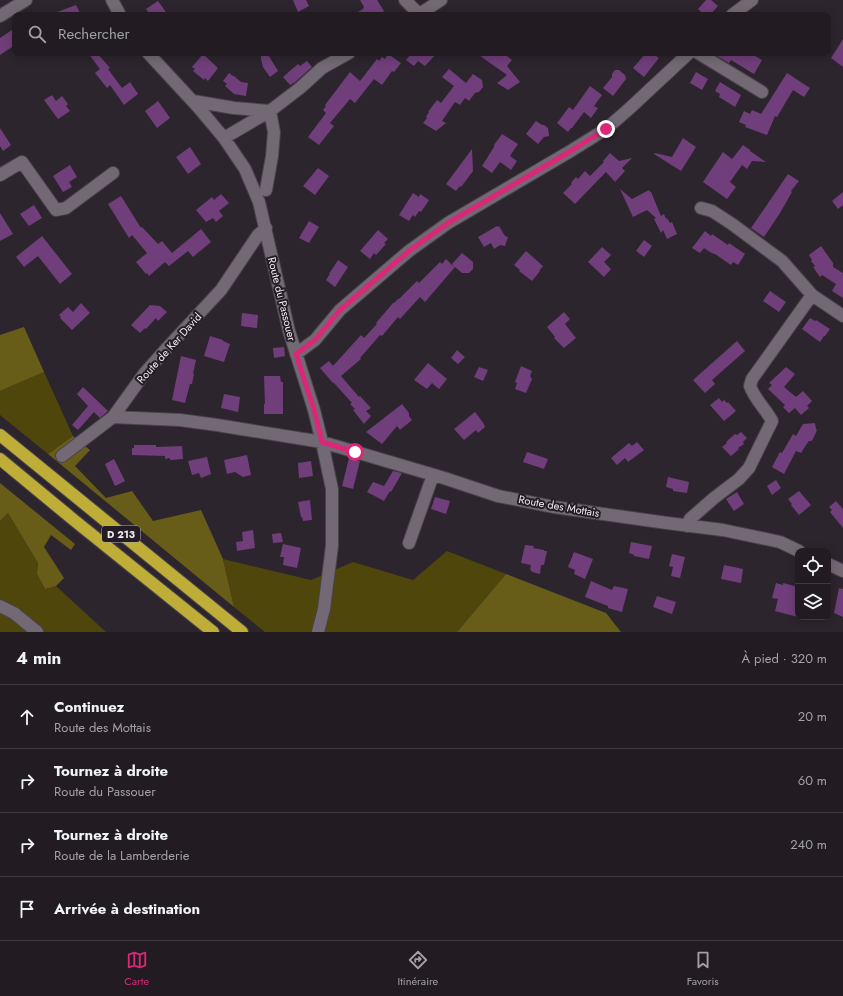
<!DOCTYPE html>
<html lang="fr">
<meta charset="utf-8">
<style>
:root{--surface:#221c22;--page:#2e292f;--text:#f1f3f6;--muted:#a2a1a5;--line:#3f3a40;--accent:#db2777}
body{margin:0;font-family:Jost,sans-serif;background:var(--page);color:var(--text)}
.controls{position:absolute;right:12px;bottom:12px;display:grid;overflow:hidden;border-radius:8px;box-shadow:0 2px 10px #0003}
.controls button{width:36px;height:36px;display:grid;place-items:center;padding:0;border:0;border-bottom:1px solid var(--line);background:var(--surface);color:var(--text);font:20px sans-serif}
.stop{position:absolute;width:12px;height:12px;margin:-9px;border:3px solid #db2777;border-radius:50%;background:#fff}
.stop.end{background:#db2777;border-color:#fff;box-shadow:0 1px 4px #0008}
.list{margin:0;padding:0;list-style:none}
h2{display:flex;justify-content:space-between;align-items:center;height:52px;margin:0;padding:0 16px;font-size:17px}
h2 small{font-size:13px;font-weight:400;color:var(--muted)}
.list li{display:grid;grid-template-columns:26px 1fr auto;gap:12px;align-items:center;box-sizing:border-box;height:64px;padding:0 16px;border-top:1px solid var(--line)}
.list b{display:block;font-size:15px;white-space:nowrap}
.list p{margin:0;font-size:13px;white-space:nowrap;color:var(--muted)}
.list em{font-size:13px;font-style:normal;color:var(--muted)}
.icon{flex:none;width:22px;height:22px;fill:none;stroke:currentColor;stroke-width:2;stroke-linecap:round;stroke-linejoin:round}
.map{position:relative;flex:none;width:843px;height:632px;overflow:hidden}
.search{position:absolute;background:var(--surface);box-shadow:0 2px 10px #0003;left:12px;right:12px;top:12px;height:44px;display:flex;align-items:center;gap:10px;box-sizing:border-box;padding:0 14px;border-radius:8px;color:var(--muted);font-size:15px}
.sheet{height:308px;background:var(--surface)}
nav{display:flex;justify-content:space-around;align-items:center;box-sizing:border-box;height:56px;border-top:1px solid var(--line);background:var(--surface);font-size:11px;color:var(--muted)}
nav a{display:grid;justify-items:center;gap:2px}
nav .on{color:var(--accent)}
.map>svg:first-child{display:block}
.green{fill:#4e460b}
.forest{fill:#675d18}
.building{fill:#703e7a}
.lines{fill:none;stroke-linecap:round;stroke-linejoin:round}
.minor-casing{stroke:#4a434b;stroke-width:14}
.highway-casing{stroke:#4a434b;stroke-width:14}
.minor{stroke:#726974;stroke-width:12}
.highway{stroke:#bead37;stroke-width:12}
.route{stroke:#db2777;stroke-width:5}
.labels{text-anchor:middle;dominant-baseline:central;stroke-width:4;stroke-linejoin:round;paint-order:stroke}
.shield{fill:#231c24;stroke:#b2adb4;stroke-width:1}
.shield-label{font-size:10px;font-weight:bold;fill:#f0ebf1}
.street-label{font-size:11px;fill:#f0ebf1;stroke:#231c24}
</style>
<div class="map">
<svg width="843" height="632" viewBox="0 0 843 632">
<rect width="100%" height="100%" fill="#2d252e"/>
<!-- green -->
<path class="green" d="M44,372L73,436L48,454L0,415V391Z
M8,513L38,563L37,574L45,589L56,586L106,632H0V521Z
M447,551L506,574L457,632H265L234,607L223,559L311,580L353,562L413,580Z"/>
<!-- forest -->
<path class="forest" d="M24,327L44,372L0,391V335Z
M73,436L90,450L75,466L106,498L132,491L153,521L201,510L223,559L234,607L48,454Z
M0,483L75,544L71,550L51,535L44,547L64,578L56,586L45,589L37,574L38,563L8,513L0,521Z
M506,574L606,613L621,632H457Z"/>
<!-- building -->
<path class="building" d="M293,0H306L309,6L298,12Z
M360,0H377L384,11L378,15H353L363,9L364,7Z
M706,0H711L718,6L710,15H704L698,9Z
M158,1L168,15H150L146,9Z
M76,5L81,15H52V14Z
M15,28V45L0,55V38Z
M843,39V67L831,58Z
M88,53H97L110,68L108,69L122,88L130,82L138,94L124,105L110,85L107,88L95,73L100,69Z
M261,53H267L278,71L270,77L263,67L261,59Z
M409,53H437L425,66L418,61L414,66L406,60L411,54Z
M476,53H510L507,56L512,60L507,66L520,82L508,90L497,83L507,75Z
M650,53H652L659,58L644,77L633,68L645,54L647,56Z
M712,53H750L762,60L754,74L731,60L729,63Z
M203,54L218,68L208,81L205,78L204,80L193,71L195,69L192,67Z
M388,54L401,63L394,72L392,71L382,85L374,79L355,103L350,99L330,123L334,126L319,145L308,137L326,113L323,110L326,106L325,105L350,72L360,81L377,59L379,61L382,57L385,59Z
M307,61L312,67L295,82L290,85L283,77L298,64L300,66Z
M449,69L466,83L473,74L482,80L483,87L479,92L475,93L469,101L465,98L460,105L455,102L442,121L446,123L436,131L423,123L427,118L426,117L429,112H428L437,100L441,103L454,86L442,77Z
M615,70H619L625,75L626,79L613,96L603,88L612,77V74Z
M696,72L708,79L702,90L690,83Z
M229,73L233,76H234L241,82L248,83L246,96L234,94L225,86L227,84L223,81Z
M787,73L810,88L804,97L793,90L777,117L775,116L767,135L745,127L746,125L739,122L744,111L750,114L752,110L761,114Z
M720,82L741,95L735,107L719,97L720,94L715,91Z
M590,86L602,95L594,106L598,108L591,118L584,112L572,128H571L568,132L557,123L569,107L573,110Z
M52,95L56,101L62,96L68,104L66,106L70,111L58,119L44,100Z
M158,101L170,118L157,128L145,111Z
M536,121L542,125H544L548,128L549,136L544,137L538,144L526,134Z
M0,128L11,145L3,151L0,146Z
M502,134L518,144L510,156L517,161L511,170L500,162L492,173L482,166L494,147V145Z
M683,138L696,147L681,171L654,154L655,153L672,157Z
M743,145L750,150V151L766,162L752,161L747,169L742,165L730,182L736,187L727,199L703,182L723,152L732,159Z
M190,147L201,164L188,174L176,157Z
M472,149L473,171L461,187L460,186L456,191L446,184Z
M610,153L619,161L632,158L622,168L625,171L615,182L606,172L575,204L563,193L572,184L571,183L576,177L578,179L585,171L590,176L604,162L603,161Z
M70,165L77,177L69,182L72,187L63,192L53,176Z
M318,168L329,176L315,195L303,186Z
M788,174L799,181L791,191L792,192L780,213L764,237L751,228Z
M620,189L632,199L649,190L650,192H651L661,216L664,214L666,219L667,218L670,223L672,222L677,234L667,239L663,230L661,233L654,219L656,218L647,210L633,217Z
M843,192V205L838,209L832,201Z
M413,193L419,197L420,194L429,200L421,212L419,211L415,217L413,215L409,221L399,215Z
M221,194L229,203L219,211L223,216L216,222L213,218L206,222L196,210L212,197L214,200Z
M121,196L141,228L142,227L158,244L162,241L172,253L201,229L211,242L193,257L188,251L169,266L165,262L149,276L147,273L146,274L136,262L147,253L132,235L129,238L108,204Z
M34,205L42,218L29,226L20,214Z
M0,213L13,234L0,241Z
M309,221L319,227L309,243L299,238Z
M497,226V227L499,226L505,236L508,237L505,246L500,245L494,249L491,243L484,247L478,237Z
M378,230L388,239L384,243L386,244L376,255L374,253L370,259L360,251Z
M705,231L711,236L712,234L728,245L729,243L745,254L738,265L733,262L731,265L715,254H714L710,252L704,248L700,253L692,248Z
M42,236L72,274L60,284L38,256L24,267L16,257Z
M644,240L652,246L644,257L636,251Z
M821,246L833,263V267L843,273V298L832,291L836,284L822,275L820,277L813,267L815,266L811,261L812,260L809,255Z
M602,247L611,255L604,262L611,269L604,277L588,262Z
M526,251L543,266L539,271H540L532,281L519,271L520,270L514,265Z
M462,253L473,262V269L469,273H462L455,267L425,302L420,297L400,319L398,317L382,336L380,335L360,358L361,359L341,376L359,397L360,396L371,408L366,411L371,416L364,424L353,410L355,409L350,404L352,403L334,383H333L320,368L329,361L333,366L361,335L364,338L377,324L376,323L393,303H394L399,298V299L417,281L419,283L440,262L442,264L446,259L454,267L452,264Z
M338,260L348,267L335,287L326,280L330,274H329Z
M770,291L786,302L779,312L763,301Z
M81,303L90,313L72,330L60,318L61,317L59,315L68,307L73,312Z
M150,305L160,306L167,312L158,321L156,318L146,329L145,328L140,333L131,325Z
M564,312L570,319L565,324L576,338L564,348L554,338L555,337L547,327Z
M242,313L258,315L257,328L241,326Z
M810,318L815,321L816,320L830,329L825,336H824L820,342L802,329Z
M210,336L223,340V341L230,344L224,362L204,356Z
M737,341L745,351L712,380L715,384L705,393L693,380Z
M284,347L285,356L274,358L273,348Z
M457,350L465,357L458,364L451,358Z
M181,356L196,360L193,374H194L192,384H190L185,403L172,400Z
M428,363L447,379L439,389L432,383L427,389L414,380Z
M521,366L532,371L530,376L532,379L526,393L515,389L517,383L515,382Z
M479,367L488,370L483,381L474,377Z
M786,367L795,374L784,387L796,397L803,391L812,401L807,406L809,408L801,415L795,408L789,413L783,407L785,405L768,389L772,385L769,383Z
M264,376H280L281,382H283V414H264V404H265Z
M83,387L108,411L100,418L94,412L78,430L72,425L88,406L77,394Z
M224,394L240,397L238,412L221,408Z
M719,398L722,402L724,400L727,403L728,402L736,411L724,421L710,405Z
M402,404L409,413V416L412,420L400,430L397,426L382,444L366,432Z
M475,412L484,424V425L485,427L478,433L476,430L464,440L454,429Z
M815,423L816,429L817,430L812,441H809L806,445L801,453L796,451L784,474L772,467L780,452L782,453L793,434L796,436L803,424Z
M741,432L747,438L743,442L744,444L738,448L739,449L731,456L722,447L727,443L726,442L735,434L737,435Z
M637,442L644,450L628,462L625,458L617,465L611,458L629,443L632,446Z
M134,445H156V447L182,446L183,459L170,460V458L165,459V456L132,455V448H134Z
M527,452L548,459L544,469L523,462Z
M247,455L251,475L243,477L235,472L227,474L224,460Z
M207,457L211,474L201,478L199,473L192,475L188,461Z
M349,458L360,461L353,489L342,486Z
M114,459L125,481L115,486L105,464Z
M311,461L313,476L299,478L298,463Z
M393,471L402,473L391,492L390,491L384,501L367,492L373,482L384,486Z
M668,477L689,482L687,493L673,491V489L666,487Z
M776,480L781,488L772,495L767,486Z
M799,491L811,505L799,515L791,505L792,504L788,499Z
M737,492L744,504L734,511L726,499Z
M435,497L450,501L446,514L431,509Z
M310,500L312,520L303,521L302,517H301L298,502Z
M836,501L843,509V528L830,512L832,510L829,507Z
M253,530L255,548L237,551L236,542L243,541L242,532Z
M281,533L283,542L273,543L272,534Z
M631,542L652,546L649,559L634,556V555L629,553Z
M283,544L301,548L297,568L283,565L284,557H280Z
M525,545L534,546L533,548L544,550V551H547L544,565H541L540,574L532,572L530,569L531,565L521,563Z
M574,552L593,559L585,579L574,574L575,570L568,567Z
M672,554L685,557L680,578L671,576L673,567L669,566Z
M724,565L743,569L741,583L721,579Z
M591,581L612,590L614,586L628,589L622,612L608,608V606L585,597Z
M776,583L783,585V583L798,587V617L775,611L778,599L772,598Z
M839,588L843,589V617L834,613Z
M657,596L676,602L672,614L653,607Z"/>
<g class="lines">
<defs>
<path id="minor" d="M112,0L120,15
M405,0L419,14
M418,15L441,0
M732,15L752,0
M0,16L26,0
M148,53L198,107L224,138L245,169L259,202L289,331L314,410L322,442L332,489V546L324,609L318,632
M698,53L762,92
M193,101L234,108L270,111L274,132L272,156L266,190
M224,138L270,111L300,88L322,68L349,53
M0,175L22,162L56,210L66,208L113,173
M701,208L712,211L732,224L782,261L812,295L843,316
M296,354L315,340L340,310L409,251L448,223L569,152L606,129L630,108L689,53
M113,417L180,420L217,425L322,442L444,478L498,496L554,507L667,523L723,530L780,542L799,551
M62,456L113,417L144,374L167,348L221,290L258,235L266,228
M687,526L690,519L714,498L739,479L749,468L772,421C766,409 755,400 750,386L752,379L812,295
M409,543L433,475
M828,564L843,571
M0,606L14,613L37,632"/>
<path id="highway" d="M0,435L242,632
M0,459L75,521L213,632"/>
</defs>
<!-- minor casing -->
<use href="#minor" class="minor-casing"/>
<!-- highway casing -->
<use href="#highway" class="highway-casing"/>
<!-- minor -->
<use href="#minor" class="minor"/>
<!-- highway -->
<use href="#highway" class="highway"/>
</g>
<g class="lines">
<!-- route -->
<path class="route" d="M355,452L322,442L314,410L296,354L315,340L340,310L409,251L448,223L569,152L606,129"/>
</g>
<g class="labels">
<!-- shield labels -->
<rect class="shield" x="102" y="526" width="38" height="16" rx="3"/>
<g class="shield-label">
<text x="121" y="534">D 213</text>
</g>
<!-- street labels -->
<g class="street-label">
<text transform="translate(282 299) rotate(76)">Route du Passouer</text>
<text transform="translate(169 348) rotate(-48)">Route de Ker David</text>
<text transform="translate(559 506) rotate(10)">Route des Mottais</text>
</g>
</g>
</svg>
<div class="controls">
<button><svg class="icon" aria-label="locate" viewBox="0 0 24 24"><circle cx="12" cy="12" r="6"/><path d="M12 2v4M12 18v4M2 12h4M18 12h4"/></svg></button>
<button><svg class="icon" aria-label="layers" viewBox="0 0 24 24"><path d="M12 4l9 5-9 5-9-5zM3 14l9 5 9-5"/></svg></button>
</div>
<div class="stop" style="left:355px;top:452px"></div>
<div class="stop end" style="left:606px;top:129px"></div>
<div class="search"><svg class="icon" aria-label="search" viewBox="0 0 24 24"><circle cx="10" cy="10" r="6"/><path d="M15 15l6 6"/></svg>Rechercher</div>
</div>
<section class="sheet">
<h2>4 min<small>À pied · 320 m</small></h2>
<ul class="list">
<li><svg class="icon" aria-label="ahead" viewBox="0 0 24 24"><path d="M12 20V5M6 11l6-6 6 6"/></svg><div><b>Continuez</b><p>Route des Mottais</p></div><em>20 m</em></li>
<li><svg class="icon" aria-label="right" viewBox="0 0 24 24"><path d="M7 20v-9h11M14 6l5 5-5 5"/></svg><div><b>Tournez à droite</b><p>Route du Passouer</p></div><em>60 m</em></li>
<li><svg class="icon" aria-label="right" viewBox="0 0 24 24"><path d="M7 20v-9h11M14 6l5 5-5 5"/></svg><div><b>Tournez à droite</b><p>Route de la Lamberderie</p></div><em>240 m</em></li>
<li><svg class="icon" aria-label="arrive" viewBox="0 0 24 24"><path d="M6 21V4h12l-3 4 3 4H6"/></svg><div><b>Arrivée à destination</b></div></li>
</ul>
</section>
<nav>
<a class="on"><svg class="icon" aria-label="map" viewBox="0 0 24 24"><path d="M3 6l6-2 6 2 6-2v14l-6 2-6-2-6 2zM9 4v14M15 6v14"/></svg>Carte</a>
<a><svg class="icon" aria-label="directions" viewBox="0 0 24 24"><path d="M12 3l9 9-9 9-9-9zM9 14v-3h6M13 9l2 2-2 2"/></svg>Itinéraire</a>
<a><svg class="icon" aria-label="saved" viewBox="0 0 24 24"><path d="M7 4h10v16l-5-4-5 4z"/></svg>Favoris</a>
</nav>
